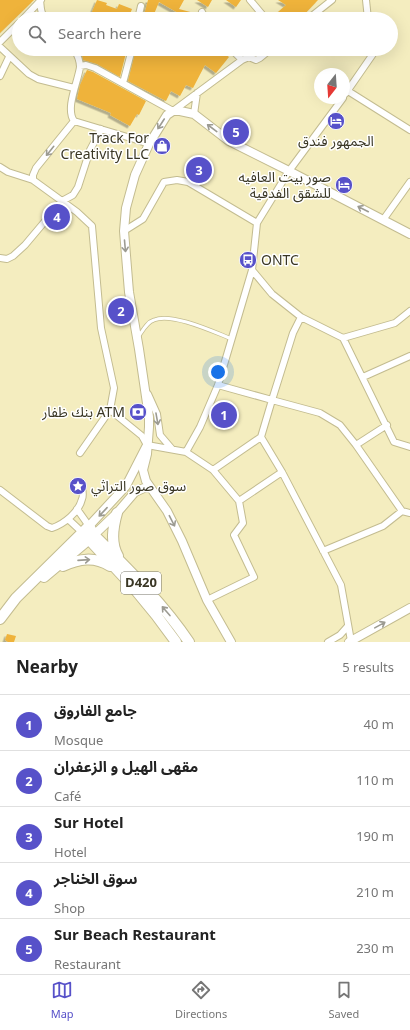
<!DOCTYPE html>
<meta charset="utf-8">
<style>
:root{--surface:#fff;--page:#f6f6f6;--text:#222;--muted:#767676;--line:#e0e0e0;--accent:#5751c9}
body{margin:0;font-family:Georgia,"Noto Sans Arabic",serif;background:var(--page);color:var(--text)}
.compass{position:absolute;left:314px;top:68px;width:36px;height:36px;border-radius:50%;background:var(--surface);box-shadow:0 4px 16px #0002;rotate:197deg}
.you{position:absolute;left:218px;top:372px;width:14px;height:14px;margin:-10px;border:3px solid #fff;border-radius:50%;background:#1a73e8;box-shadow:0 0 0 6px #1a73e833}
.badge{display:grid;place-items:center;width:26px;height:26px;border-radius:50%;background:var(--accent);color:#fff;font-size:13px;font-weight:700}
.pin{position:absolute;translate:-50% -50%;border:2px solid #fff;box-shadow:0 1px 4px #0006}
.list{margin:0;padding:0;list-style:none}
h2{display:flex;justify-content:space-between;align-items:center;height:52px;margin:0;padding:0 16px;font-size:17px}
h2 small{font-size:13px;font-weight:400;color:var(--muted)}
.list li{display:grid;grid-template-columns:26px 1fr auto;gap:12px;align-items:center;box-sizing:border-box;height:56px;padding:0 16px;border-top:1px solid var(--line)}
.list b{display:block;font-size:15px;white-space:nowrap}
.list p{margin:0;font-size:13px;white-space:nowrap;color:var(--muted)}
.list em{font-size:13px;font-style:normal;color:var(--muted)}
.icon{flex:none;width:22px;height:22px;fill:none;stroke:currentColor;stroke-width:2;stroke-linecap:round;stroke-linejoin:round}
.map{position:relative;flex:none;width:410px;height:642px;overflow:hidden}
.search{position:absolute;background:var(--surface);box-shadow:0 4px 16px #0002;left:12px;right:12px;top:12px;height:44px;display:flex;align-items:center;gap:10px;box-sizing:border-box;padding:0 14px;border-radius:22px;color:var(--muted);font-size:15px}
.sheet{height:332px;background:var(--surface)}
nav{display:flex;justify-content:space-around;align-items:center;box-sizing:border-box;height:56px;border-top:1px solid var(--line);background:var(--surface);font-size:11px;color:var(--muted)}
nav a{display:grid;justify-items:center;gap:2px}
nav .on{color:var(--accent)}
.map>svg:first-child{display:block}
.building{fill:#efb33b;filter:url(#shadow)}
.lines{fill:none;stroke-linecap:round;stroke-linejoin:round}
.service-casing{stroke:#c3bc90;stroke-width:4.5}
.minor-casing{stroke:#c3bc90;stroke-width:8}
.tertiary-casing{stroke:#c3bc90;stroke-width:10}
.primary-casing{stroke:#c3bc90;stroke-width:12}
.service{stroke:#fff;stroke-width:3}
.minor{stroke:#fff;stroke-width:6}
.tertiary{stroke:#fff;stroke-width:8}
.primary{stroke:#fff;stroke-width:10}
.oneway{stroke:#9c9b92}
.labels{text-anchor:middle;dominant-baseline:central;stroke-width:3;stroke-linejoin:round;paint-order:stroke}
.shield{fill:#fff;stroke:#757366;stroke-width:1}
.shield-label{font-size:13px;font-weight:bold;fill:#3a3725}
.poi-label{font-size:14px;fill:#3a3725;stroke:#fff;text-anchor:end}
</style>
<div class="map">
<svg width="410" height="642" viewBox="0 0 410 642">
<defs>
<filter id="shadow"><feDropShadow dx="-2.5" dy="2.5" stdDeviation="0" flood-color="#0004"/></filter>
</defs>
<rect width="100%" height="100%" fill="#f4edbf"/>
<!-- building -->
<path class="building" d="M0,0H34L0,33Z
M97,0L107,3L106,5L117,9L119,4L132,9L128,19H89Z
M148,0H184L179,9L198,14L197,19H178L180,14L159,2L152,19H143Z
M197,0H212L208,7Z
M226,0H241L236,7Z
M278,0H318L300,19H270L286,5Z
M84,49L104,55L105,49H127L120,77L97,64L83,60L82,55Z
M136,49H219L229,57L216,73L205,65L193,88L186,85L180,96L171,91L166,101L128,81Z
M87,70L93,72L146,101L139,115L137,114L130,126L110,115L111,113L77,99L80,85Z
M7,634L16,636L14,642H8L5,640Z"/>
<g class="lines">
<defs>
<path id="service" d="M139,336C143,330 147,322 154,320C171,312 214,332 232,339"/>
<path id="minor" d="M40,0C41,7 40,13 46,19
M250,0L266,19
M366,0L368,19
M202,12L204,16V19
M23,19L41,0
M138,19L141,6
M308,19L332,0
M0,42L19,23
M0,47L29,74L38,79L74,88
M74,49C77,54 80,62 80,67C78,82 65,108 74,121L134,139L149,144
M229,49L233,51L242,60
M80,66L86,65L95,68L173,111L242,60L249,57L256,60L260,58L271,49
M0,76L9,57
M123,83L132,49
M348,91L410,130
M346,93L373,54L372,49
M194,114L197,93
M74,121L36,168L33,175V180L77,212L92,226L101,328L114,388L110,410L80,453
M0,167L8,172L33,180
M383,220L410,182
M124,231L143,219L164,182L177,180L188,182L257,223
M0,258L7,259L13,256L25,245L62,201L73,195L78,187L90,150L101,129
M252,270L272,294L301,317L343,338L394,442L410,447
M301,317L293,333L272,400L320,413L340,425L356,445L402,511L410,513
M343,338L395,323L410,311
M363,377L410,356
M218,385L272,400L261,437L282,472L341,585L351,641
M148,394L157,414L160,435L172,449
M110,410L142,436L147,445L186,452L213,470L239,501L243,523L234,535L254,577L207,600
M356,445L387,425
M186,452L200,427L218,385L252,270L257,223L289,171L343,98
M213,470L261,437
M0,490L47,526L52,528C64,524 79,512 82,499C84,495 82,490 82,486
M239,501L282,472
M77,509L89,526
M68,519L83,533
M323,551L383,526L402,511
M328,642L340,635L348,626"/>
<path id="tertiary" d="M89,526L126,486L146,447
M94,535L117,513L135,492L144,488H150
M231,642L207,600L182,541L167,511L146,481L143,470L147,454L149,427V417L139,349L129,292L124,231L126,208L135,175L149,144L167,115L173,111H180L194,114L229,141L289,171L410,234
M349,642L410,608"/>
<path id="primary" d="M117,513C113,527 110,543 118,556
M83,533L133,587L156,615L176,642
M63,566C79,559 94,556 110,566
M44,577L94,535
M0,619L16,598L89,526L94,535C128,569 162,602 189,642"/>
</defs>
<!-- service casing -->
<use href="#service" class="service-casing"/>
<!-- minor casing -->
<use href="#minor" class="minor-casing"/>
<!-- tertiary casing -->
<use href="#tertiary" class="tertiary-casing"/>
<!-- primary casing -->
<use href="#primary" class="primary-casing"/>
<!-- service -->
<use href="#service" class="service"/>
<!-- minor -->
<use href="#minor" class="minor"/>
<!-- tertiary -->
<use href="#tertiary" class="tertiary"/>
<!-- primary -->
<use href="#primary" class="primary"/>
</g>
<!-- one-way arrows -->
<defs><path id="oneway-shaft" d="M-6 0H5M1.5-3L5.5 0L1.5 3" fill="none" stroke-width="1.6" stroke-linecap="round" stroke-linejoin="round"/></defs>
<g class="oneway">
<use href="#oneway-shaft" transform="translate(161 124) rotate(123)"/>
<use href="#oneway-shaft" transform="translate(212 128) rotate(-143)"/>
<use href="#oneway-shaft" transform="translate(50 151) rotate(129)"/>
<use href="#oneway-shaft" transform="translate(363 209) rotate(-153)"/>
<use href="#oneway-shaft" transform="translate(125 246) rotate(85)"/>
<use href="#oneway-shaft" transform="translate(157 419) rotate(80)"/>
<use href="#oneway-shaft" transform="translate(103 512) rotate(133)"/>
<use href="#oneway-shaft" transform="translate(172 521) rotate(63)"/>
<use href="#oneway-shaft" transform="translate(84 560) rotate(-4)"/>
<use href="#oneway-shaft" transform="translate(166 611) rotate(-131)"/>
<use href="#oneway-shaft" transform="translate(380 625) rotate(-29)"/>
</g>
<!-- icons -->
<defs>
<symbol id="hotel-disc" viewBox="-11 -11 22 22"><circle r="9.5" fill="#5751c9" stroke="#fff"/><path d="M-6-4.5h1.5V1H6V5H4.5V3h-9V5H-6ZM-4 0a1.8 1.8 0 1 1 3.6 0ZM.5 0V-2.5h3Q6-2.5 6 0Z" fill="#fff"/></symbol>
<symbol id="shop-disc" viewBox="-11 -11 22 22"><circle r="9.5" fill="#5751c9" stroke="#fff"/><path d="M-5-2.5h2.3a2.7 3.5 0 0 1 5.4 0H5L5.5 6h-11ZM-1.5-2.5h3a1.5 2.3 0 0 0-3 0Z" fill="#fff"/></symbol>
<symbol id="bus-disc" viewBox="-11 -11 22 22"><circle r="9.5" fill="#5751c9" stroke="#fff"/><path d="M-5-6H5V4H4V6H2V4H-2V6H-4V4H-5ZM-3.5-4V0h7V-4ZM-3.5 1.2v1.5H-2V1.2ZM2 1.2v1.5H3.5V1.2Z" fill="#fff"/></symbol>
<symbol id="bank-disc" viewBox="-11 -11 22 22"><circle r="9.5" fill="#5751c9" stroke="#fff"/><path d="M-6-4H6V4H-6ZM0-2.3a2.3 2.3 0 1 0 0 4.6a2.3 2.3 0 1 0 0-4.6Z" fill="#fff"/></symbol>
<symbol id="sight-disc" viewBox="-11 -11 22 22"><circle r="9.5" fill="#5751c9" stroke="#fff"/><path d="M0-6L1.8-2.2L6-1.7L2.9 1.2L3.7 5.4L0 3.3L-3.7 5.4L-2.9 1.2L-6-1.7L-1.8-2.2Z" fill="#fff"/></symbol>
</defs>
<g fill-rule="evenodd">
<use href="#hotel-disc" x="326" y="111" width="20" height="20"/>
<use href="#shop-disc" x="152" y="136" width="20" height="20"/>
<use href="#hotel-disc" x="334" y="175" width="20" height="20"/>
<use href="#bus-disc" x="238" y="250" width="20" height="20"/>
<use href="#bank-disc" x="128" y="402" width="20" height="20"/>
<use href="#sight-disc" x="68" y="476" width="20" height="20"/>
</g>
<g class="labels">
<!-- shield labels -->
<rect class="shield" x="121" y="572" width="40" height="22" rx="3"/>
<g class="shield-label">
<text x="141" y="583">D420</text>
</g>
<!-- poi labels -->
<g class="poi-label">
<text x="149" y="138">Track For<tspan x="149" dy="16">Creativity LLC</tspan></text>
<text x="336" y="141" text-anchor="middle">الجمهور فندق</text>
<text x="331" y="177">صور بيت العافيه<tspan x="331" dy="16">للشقق الفدقية</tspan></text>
<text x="261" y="260" text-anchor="start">ONTC</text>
<text x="125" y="412">بنك ظفار ATM</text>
<text x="91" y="486" text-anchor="start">سوق صور التراثي</text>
</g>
</g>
</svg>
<svg class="compass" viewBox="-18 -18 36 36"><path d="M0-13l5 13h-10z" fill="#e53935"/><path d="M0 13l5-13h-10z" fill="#767676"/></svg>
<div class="you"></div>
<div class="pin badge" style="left:224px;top:415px">1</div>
<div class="pin badge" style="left:121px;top:311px">2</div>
<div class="pin badge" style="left:199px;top:170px">3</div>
<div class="pin badge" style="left:57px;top:217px">4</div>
<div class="pin badge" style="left:236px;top:132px">5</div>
<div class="search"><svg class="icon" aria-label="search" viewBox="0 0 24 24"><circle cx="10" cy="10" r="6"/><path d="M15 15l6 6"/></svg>Search here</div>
</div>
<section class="sheet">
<h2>Nearby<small>5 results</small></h2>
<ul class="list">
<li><span class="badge">1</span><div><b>جامع الفاروق</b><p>Mosque</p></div><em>40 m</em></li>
<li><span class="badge">2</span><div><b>مقهى الهيل و الزعفران</b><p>Café</p></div><em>110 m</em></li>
<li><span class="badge">3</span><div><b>Sur Hotel</b><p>Hotel</p></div><em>190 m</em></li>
<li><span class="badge">4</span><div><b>سوق الخناجر</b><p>Shop</p></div><em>210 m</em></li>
<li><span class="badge">5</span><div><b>Sur Beach Restaurant</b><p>Restaurant</p></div><em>230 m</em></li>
</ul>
</section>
<nav>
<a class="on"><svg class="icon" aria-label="map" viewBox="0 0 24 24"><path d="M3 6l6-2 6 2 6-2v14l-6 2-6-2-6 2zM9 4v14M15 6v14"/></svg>Map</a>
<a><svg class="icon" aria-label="directions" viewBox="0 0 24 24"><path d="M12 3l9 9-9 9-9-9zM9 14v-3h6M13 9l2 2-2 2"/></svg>Directions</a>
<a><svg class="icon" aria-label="saved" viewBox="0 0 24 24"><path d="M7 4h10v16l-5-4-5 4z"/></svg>Saved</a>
</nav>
